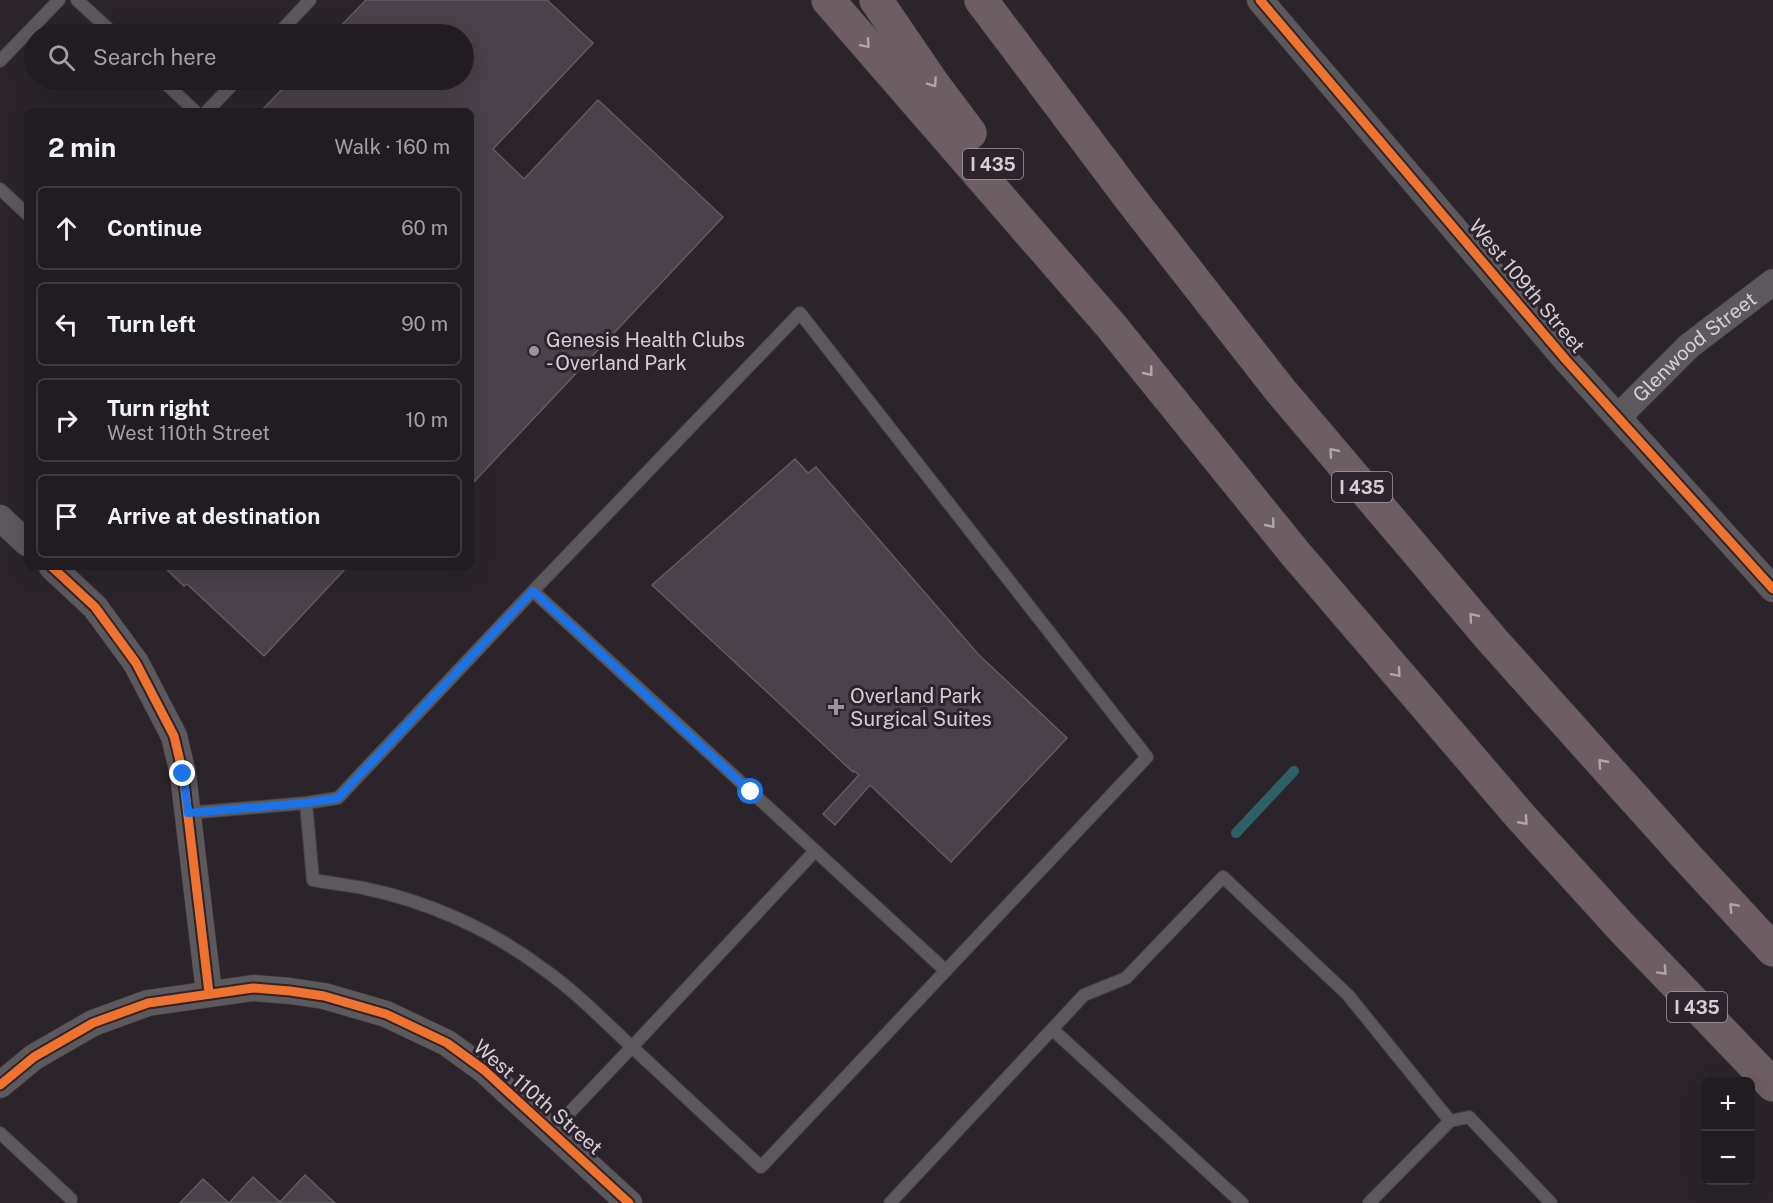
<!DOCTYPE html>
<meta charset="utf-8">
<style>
:root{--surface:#201c20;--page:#2d292d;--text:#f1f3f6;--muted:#a2a1a5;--line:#3d3a3e}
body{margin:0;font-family:"Public Sans",sans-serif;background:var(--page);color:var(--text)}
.controls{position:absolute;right:18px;bottom:18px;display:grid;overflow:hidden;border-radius:9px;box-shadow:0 6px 24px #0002}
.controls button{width:54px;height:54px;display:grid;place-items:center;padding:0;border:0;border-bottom:2px solid var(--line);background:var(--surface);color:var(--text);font:30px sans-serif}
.stop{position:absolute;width:18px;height:18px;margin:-14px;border:4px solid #1a73e8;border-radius:50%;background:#fff}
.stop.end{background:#1a73e8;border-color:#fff;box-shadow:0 2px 6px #0008}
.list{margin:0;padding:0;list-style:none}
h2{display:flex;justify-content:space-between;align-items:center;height:78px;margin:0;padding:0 24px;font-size:26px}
h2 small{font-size:20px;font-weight:400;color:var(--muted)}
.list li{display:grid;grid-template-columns:39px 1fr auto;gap:18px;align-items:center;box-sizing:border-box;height:84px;margin:0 12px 12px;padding:0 12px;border:2px solid var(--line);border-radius:9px}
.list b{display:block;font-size:22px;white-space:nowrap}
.list p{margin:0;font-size:20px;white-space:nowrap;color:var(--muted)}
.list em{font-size:20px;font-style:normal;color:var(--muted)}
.icon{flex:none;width:33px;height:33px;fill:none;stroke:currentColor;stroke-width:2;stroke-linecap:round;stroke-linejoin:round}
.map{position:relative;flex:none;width:1773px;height:1203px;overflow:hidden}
.search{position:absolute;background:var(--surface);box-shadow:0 6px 24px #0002;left:24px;top:24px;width:450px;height:66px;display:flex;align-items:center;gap:15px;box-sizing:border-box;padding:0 21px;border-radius:33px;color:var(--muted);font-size:22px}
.panel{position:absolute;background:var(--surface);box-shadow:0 6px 24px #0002;left:24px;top:108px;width:450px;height:462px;border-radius:9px}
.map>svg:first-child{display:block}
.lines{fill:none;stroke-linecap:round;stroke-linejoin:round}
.stream{stroke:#2d6167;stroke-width:10}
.building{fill:#4a414a;stroke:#615d61;stroke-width:1.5}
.service-casing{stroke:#454145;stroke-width:14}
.minor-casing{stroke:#454145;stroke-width:27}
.motorway-casing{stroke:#454145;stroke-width:34}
.service{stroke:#5c595c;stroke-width:12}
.minor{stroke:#5c595c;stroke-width:26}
.motorway{stroke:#6c5e62;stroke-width:33}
.cycleway-casing{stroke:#2d232d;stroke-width:13}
.cycleway{stroke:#ef722f;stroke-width:9}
.oneway{stroke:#b0a7ad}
.route{stroke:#1a73e8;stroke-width:8}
.poi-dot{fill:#9a949a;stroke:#2d232d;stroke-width:2}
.labels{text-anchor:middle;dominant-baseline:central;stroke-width:6;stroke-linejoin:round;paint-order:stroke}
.shield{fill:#2d232d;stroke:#a39ba3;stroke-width:1.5}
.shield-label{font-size:18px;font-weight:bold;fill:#d5cfd5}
.street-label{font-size:20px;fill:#d5cfd5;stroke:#2d232d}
.poi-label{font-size:20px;fill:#d5cfd5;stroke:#2d232d;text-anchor:start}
</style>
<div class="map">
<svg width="1773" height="1203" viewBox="0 0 1773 1203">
<rect width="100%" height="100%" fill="#2b252b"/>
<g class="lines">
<!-- stream -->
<path class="stream" d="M1236,833L1294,771"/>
</g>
<!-- building -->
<path class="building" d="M366,0H547L593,43L493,149L524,179L598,100L723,217L471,485V111H261L291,80H464V34H333Z
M795,459L808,473L816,467L978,654L1067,738L951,862L870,785L835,825L823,814L859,775L854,771L853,772L652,585Z
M164,567H347L264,656L187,584L184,586Z
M305,1175L335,1203H180L203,1179L229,1203L253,1177L280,1202Z"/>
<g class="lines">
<defs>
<path id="service" d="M77,0L114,34
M278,34L310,0
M0,61L59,0
M162,80L195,111
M207,111L237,80
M0,189L27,214
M533,591L946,971
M306,803L313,880C330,883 347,885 363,888C427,901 490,929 542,968C575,991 603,1020 632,1047L815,851
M188,813L306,803L338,798L533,591L800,313L1147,757L761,1167L632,1047L552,1131
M1052,1029L1242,1203
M0,1133L71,1199
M890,1203L1084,995L1126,978L1223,877L1348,995L1450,1121L1469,1117L1551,1203
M1369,1203L1450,1121"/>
<g id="minor">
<path d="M1260,0L1566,360L1773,589"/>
<path id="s1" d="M1618,417L1689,346L1773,282"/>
<path d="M0,518L27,543"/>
<path d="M52,567L95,607L136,663L174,736L183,774L209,993"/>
<path d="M0,1085L34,1057L93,1023L148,1003L253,988L290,991L324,996L386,1014L447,1043L484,1070L629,1203"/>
</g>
<path id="motorway" d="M828,0L1112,327L1294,552L1521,817L1623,929L1773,1085
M876,0L934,85L970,133
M981,0L1133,202L1280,390L1493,641L1686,856L1773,950"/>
</defs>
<!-- service casing -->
<use href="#service" class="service-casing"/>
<!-- minor casing -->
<use href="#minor" class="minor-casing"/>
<!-- motorway casing -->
<use href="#motorway" class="motorway-casing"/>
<!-- service -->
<use href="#service" class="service"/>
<!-- minor -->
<use href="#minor" class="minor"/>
<!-- motorway -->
<use href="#motorway" class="motorway"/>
<defs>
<path id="cycleway" d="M1260,0L1566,360L1773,589
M52,567L95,607L136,663L174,736L183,774L209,993
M0,1085L34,1057L93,1023L148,1003L253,988L290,991L324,996L386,1014L447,1043L484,1070L629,1203"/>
</defs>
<!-- cycleway casing -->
<use href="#cycleway" class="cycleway-casing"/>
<!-- cycleway -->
<use href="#cycleway" class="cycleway"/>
</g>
<!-- one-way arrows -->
<defs><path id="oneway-chevron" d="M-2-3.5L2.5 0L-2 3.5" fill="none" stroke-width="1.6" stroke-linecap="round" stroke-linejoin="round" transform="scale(1.5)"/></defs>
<g class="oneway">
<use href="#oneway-chevron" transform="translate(866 44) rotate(49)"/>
<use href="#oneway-chevron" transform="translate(933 83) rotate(55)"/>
<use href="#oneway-chevron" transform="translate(1149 372) rotate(51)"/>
<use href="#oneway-chevron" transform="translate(1333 452) rotate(-130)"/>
<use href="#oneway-chevron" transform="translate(1271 524) rotate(51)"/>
<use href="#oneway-chevron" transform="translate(1473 617) rotate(-130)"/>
<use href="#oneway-chevron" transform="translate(1397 673) rotate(49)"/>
<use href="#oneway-chevron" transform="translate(1602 763) rotate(-132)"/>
<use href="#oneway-chevron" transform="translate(1524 821) rotate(48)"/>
<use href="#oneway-chevron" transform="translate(1733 907) rotate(-133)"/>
<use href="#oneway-chevron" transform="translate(1663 971) rotate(47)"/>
</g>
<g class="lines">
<!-- route -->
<path class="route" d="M183,774L188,813L306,803L338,798L533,591L751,792"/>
</g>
<!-- markers -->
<g class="poi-dot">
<circle cx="534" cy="351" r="6"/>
<path d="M833 698h6v6h6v6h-6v6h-6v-6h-6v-6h6z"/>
</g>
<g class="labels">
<!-- shield labels -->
<g class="shield">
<rect x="963" y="149" width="60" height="30" rx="4.5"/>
<rect x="1332" y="472" width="60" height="30" rx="4.5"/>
<rect x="1667" y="992" width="60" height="30" rx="4.5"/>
</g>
<g class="shield-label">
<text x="993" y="164">I 435</text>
<text x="1362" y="487">I 435</text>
<text x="1697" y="1007">I 435</text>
</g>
<!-- street labels -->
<g class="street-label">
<text transform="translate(1527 286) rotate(50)">West 109th Street</text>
<text stroke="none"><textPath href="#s1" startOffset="104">Glenwood Street</textPath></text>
<text transform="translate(538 1097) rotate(41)">West 110th Street</text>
</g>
<!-- poi labels -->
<g class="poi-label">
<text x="546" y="340">Genesis Health Clubs<tspan x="546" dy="23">- Overland Park</tspan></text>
<text x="850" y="696">Overland Park<tspan x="850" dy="23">Surgical Suites</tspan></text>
</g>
</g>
</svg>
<div class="controls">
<button>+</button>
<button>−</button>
</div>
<div class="stop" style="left:751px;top:792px"></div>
<div class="stop end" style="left:183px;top:774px"></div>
<div class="search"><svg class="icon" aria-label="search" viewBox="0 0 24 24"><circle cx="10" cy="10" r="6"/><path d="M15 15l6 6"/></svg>Search here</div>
<section class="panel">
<h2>2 min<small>Walk · 160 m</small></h2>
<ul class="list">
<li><svg class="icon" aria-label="ahead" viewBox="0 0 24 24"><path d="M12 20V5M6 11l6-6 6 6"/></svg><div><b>Continue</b></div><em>60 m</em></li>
<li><svg class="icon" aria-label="left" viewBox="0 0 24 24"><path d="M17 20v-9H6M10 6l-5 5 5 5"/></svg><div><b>Turn left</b></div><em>90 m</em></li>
<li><svg class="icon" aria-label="right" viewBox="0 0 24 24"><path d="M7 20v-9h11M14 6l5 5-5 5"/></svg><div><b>Turn right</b><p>West 110th Street</p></div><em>10 m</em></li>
<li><svg class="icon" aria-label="arrive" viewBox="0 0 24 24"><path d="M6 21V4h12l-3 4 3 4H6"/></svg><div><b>Arrive at destination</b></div></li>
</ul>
</section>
</div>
